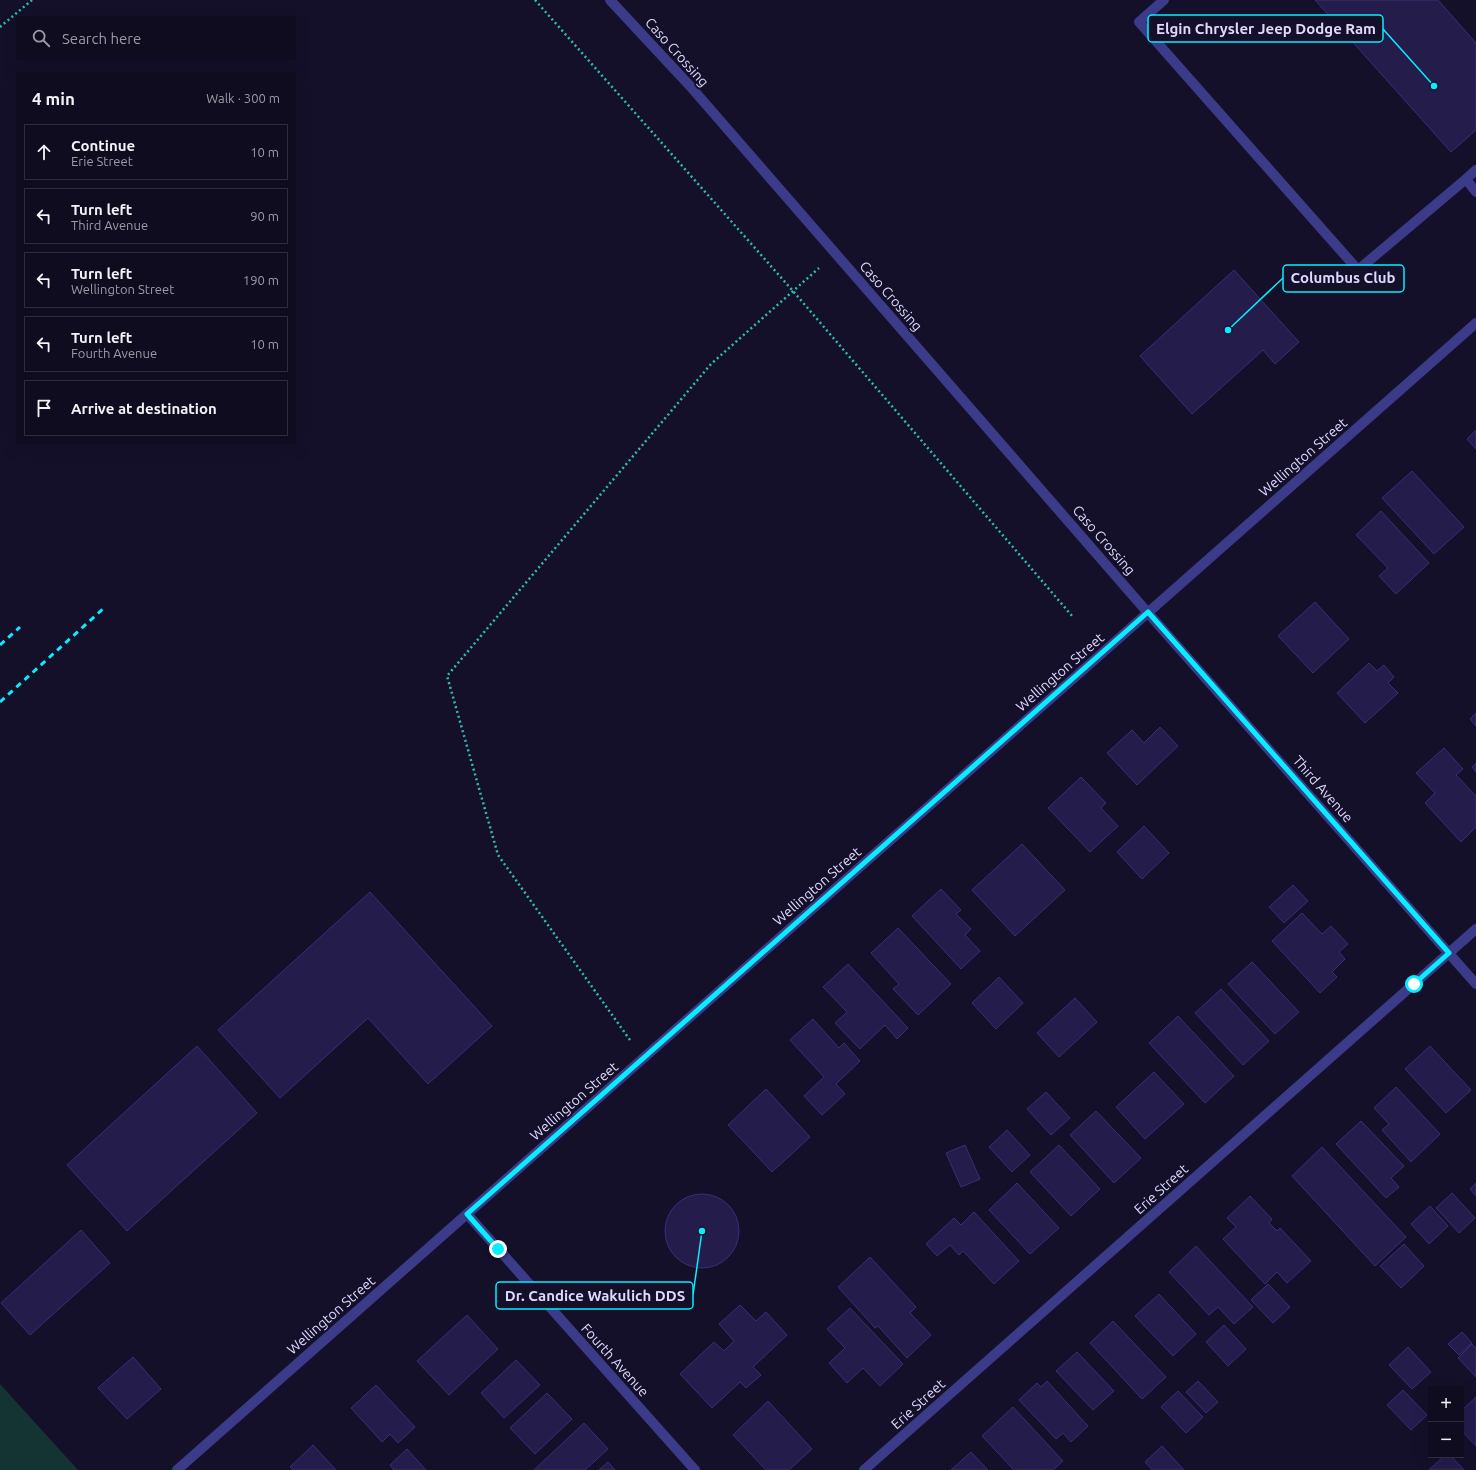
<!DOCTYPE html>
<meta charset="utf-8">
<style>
:root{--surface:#0f0c20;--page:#181529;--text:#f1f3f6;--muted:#9b9ba5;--line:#2f2c3e}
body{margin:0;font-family:Ubuntu,sans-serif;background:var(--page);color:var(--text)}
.controls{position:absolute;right:12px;bottom:12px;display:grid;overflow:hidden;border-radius:0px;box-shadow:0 4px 16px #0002}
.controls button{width:36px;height:36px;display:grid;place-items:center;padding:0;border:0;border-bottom:1px solid var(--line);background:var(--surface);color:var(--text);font:20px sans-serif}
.stop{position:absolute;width:12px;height:12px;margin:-9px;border:3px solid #06eeff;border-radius:50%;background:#fff}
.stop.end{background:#06eeff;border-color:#fff;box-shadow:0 1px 4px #0008}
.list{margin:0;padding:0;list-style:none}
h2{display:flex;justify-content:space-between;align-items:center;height:52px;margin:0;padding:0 16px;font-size:17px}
h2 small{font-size:13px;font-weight:400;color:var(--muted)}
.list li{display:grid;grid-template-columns:26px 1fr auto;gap:12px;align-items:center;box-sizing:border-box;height:56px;margin:0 8px 8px;padding:0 8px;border:1px solid var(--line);border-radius:0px}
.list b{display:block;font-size:15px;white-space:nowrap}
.list p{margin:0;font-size:13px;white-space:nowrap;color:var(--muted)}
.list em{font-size:13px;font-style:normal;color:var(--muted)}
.icon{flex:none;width:22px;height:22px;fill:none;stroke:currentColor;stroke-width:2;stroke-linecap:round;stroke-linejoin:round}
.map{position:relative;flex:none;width:1476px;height:1470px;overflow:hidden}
.search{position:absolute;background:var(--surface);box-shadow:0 4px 16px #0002;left:16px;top:16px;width:280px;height:44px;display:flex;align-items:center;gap:10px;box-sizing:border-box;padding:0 14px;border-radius:0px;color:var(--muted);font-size:15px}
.panel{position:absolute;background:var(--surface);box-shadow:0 4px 16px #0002;left:16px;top:72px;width:280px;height:372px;border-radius:0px}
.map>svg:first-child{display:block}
.green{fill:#133432}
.building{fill:#241c4b;stroke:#3a2e78}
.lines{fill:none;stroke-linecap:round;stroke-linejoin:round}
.path{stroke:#2fbdb1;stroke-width:2.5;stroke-dasharray:2 3;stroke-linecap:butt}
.service{stroke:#3c3b89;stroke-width:10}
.minor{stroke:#3c3b89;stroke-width:10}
.tertiary{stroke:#3c3b89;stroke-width:10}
.rail{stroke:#06eeff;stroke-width:3;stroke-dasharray:6 5;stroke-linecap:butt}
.route{stroke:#06eeff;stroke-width:5}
.labels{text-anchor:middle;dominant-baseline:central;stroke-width:4;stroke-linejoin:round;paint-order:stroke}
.street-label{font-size:14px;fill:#dddaff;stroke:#14102a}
.leader{fill:none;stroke:#06eeff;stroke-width:1.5}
.callout-dot{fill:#06eeff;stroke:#14102a;stroke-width:1.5}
.callout{fill:#14102a;stroke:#06eeff;stroke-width:1.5}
.callout-label{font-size:15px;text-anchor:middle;font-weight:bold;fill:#dddaff}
</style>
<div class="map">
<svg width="1476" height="1470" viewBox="0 0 1476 1470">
<rect width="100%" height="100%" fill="#14102a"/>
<!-- green -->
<path class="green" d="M0,1384L78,1470H0Z"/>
<!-- building -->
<path class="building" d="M1315,0H1438L1476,43V130L1451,152Z
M1234,270L1299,342L1275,364L1263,350L1192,414L1140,356Z
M1476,430V449L1467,439Z
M1412,471L1464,527L1434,554L1382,498Z
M1381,511L1429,563L1396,594L1379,576L1388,568L1356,535Z
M1315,602L1349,639L1313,673L1278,636Z
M1369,663L1377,671L1384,665L1394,677L1388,683L1398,693L1365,723L1337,693Z
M1476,713V726L1470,719Z
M1160,727L1178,746L1137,785L1107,753L1132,730L1144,743Z
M1444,748L1463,769L1456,775L1476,796V827L1461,842L1425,803L1435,793L1416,773Z
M1476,763V772L1472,767Z
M1081,777L1106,803L1101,808L1118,826L1090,852L1048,808Z
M1144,826L1169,853L1142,879L1117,852Z
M1022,844L1065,890L1015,936L972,890Z
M1293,885L1308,901L1284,923L1269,907Z
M941,889L961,910L956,914L971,929L965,935L980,951L961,969L912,916Z
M370,892L492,1026L428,1084L368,1018L280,1098L218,1030Z
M1302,913L1322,934L1331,926L1348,944L1339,952L1345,959L1332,972L1337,977L1320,993L1272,941Z
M898,928L951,984L918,1015L893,989L899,984L871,953Z
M1252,962L1299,1012L1275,1034L1228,984Z
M848,964L908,1028L897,1039L885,1025L860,1049L835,1023L847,1012L823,987Z
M999,977L1023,1003L996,1029L972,1003Z
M1221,989L1269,1041L1243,1065L1195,1013Z
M1075,998L1097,1022L1059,1057L1037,1033Z
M1178,1016L1234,1076L1205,1103L1149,1043Z
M813,1019L839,1048L844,1043L860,1061L836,1084L845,1094L822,1115L804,1096L824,1077L790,1040Z
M197,1046L257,1113L127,1231L67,1165Z
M1430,1046L1471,1090L1446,1113L1405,1069Z
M1154,1072L1184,1104L1145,1139L1116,1107Z
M1396,1087L1440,1134L1411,1162L1382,1130L1389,1124L1374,1108Z
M766,1089L810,1137L772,1172L728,1125Z
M1046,1092L1070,1118L1051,1135L1027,1109Z
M1096,1111L1141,1158L1114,1183L1070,1135Z
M1361,1121L1404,1166L1391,1178L1399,1187L1386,1198L1336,1144Z
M1007,1130L1030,1155L1012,1172L989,1147Z
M965,1145L980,1179L961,1187L946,1153Z
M1059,1145L1100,1189L1071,1216L1030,1172Z
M1322,1147L1406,1237L1375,1266L1292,1176Z
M1017,1183L1059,1228L1030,1254L989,1210Z
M1476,1183V1196L1470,1189Z
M1452,1193L1475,1218L1459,1233L1436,1208Z
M665 1231a37 37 0 1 1 74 0a37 37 0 1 1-74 0Z
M1250,1196L1272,1219L1269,1223L1277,1231L1280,1228L1311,1261L1287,1283L1277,1272L1265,1284L1223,1239L1236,1227L1227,1218Z
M1430,1206L1448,1226L1429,1244L1411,1224Z
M974,1212L1019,1261L994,1284L963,1251L959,1255L950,1245L937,1256L926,1244L954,1218L961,1225Z
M81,1230L110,1263L30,1335L1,1303Z
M1404,1244L1424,1266L1401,1288L1380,1266Z
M1196,1246L1253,1307L1234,1324L1218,1307L1209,1315L1169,1272Z
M870,1257L916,1307L910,1313L931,1335L907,1358L878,1326L875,1328L838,1287Z
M1268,1284L1290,1307L1273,1323L1251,1300Z
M1159,1294L1196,1334L1173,1356L1135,1316Z
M740,1305L756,1321L766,1312L787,1335L753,1367L761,1375L746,1388L740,1382L712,1408L680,1374L714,1342L724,1351L734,1341L719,1324Z
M850,1308L903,1364L880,1386L863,1368L847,1383L829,1363L845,1348L827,1329Z
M467,1315L498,1349L449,1395L417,1361Z
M1113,1321L1166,1377L1142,1399L1090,1343Z
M1224,1325L1246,1349L1228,1366L1206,1342Z
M1462,1332L1472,1343L1459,1355L1448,1344Z
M1472,1344L1476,1348V1377L1458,1358Z
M1408,1347L1431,1372L1412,1389L1389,1365Z
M1077,1352L1114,1391L1093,1410L1056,1371Z
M133,1357L161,1389L127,1419L98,1388Z
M516,1360L540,1385L504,1418L481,1393Z
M1047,1381L1088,1426L1071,1442L1063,1433L1056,1439L1019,1400L1037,1383L1041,1387Z
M1198,1381L1218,1402L1206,1413L1186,1392Z
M376,1385L415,1427L398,1443L390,1434L382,1442L351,1408Z
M1403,1390L1427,1415L1411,1430L1387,1405Z
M1178,1391L1203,1417L1186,1433L1161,1407Z
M547,1393L572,1419L535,1454L510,1428Z
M1476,1397V1446L1461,1430V1411Z
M768,1401L812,1449L789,1470H766L733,1435Z
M1013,1407L1063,1461L1053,1470H1014L982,1436Z
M584,1423L608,1449L585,1470H534Z
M313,1445L336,1470H293L290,1467Z
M1162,1446L1184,1470H1152L1145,1462Z
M407,1449L426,1470H394L390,1465Z
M971,1452L988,1470H951Z
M1445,1455H1450L1464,1470H1429Z
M608,1462L615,1470H599Z"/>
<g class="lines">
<!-- path -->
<path class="path" d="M535,0L793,291L1073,617
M0,27L32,0
M630,1040L498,855L447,676L711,364L819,268"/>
<!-- service -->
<path class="service" d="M1164,0L1139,22L1358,270L1466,179L1476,192
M1466,179L1476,170"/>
<!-- minor -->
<path class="minor" d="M610,0L690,86L1148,613L1476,984
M467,1214L695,1470
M864,1470L1476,929"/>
<!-- tertiary -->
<path class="tertiary" d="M177,1470L1476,323"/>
<!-- rail -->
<path class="rail" d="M0,645L20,627
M0,702L104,608"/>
</g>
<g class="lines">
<!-- route -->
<path class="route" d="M498,1249L467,1214L1148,612L1449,953L1414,984"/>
</g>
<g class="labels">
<!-- street labels -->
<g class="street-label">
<text transform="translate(677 52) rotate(48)">Caso Crossing</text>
<text transform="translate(891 296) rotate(49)">Caso Crossing</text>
<text transform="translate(1303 457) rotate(-41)">Wellington Street</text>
<text transform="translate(1104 540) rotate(49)">Caso Crossing</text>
<text transform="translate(1060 672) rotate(-41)">Wellington Street</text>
<text transform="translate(1323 789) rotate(49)">Third Avenue</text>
<text transform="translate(817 886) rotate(-41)">Wellington Street</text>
<text transform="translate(574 1101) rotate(-41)">Wellington Street</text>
<text transform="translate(1161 1189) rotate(-42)">Erie Street</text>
<text transform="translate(331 1315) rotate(-41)">Wellington Street</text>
<text transform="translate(615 1360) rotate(48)">Fourth Avenue</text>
<text transform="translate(918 1404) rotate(-42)">Erie Street</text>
</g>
</g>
<!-- callouts -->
<path class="leader" d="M1434 86L1383 29M1228 330L1283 278M702 1231L693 1295"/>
<g class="callout-dot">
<circle cx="1434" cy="86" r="4"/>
<circle cx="1228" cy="330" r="4"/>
<circle cx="702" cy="1231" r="4"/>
</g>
<g class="callout">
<rect x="1148" y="15" width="235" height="27" rx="4"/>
<rect x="1283" y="265" width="121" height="27" rx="4"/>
<rect x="496" y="1282" width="197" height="27" rx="4"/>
</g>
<g class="callout-label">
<text x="1266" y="34">Elgin Chrysler Jeep Dodge Ram</text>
<text x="1343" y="283">Columbus Club</text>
<text x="595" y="1301">Dr. Candice Wakulich DDS</text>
</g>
</svg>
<div class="controls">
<button>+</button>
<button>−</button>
</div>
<div class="stop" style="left:1414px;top:984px"></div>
<div class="stop end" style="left:498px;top:1249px"></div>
<div class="search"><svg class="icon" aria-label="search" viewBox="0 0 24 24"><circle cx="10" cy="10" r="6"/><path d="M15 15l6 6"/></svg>Search here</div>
<section class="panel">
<h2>4 min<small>Walk · 300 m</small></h2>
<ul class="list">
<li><svg class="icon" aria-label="ahead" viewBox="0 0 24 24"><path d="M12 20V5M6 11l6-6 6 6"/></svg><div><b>Continue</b><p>Erie Street</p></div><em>10 m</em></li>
<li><svg class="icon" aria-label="left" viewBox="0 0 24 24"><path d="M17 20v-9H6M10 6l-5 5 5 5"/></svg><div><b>Turn left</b><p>Third Avenue</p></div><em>90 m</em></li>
<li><svg class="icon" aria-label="left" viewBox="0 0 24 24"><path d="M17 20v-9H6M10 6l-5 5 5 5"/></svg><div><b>Turn left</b><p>Wellington Street</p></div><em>190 m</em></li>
<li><svg class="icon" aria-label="left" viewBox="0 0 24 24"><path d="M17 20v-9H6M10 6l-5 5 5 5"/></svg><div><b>Turn left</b><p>Fourth Avenue</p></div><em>10 m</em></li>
<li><svg class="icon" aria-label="arrive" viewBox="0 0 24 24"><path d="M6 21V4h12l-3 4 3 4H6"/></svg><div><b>Arrive at destination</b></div></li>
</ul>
</section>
</div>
